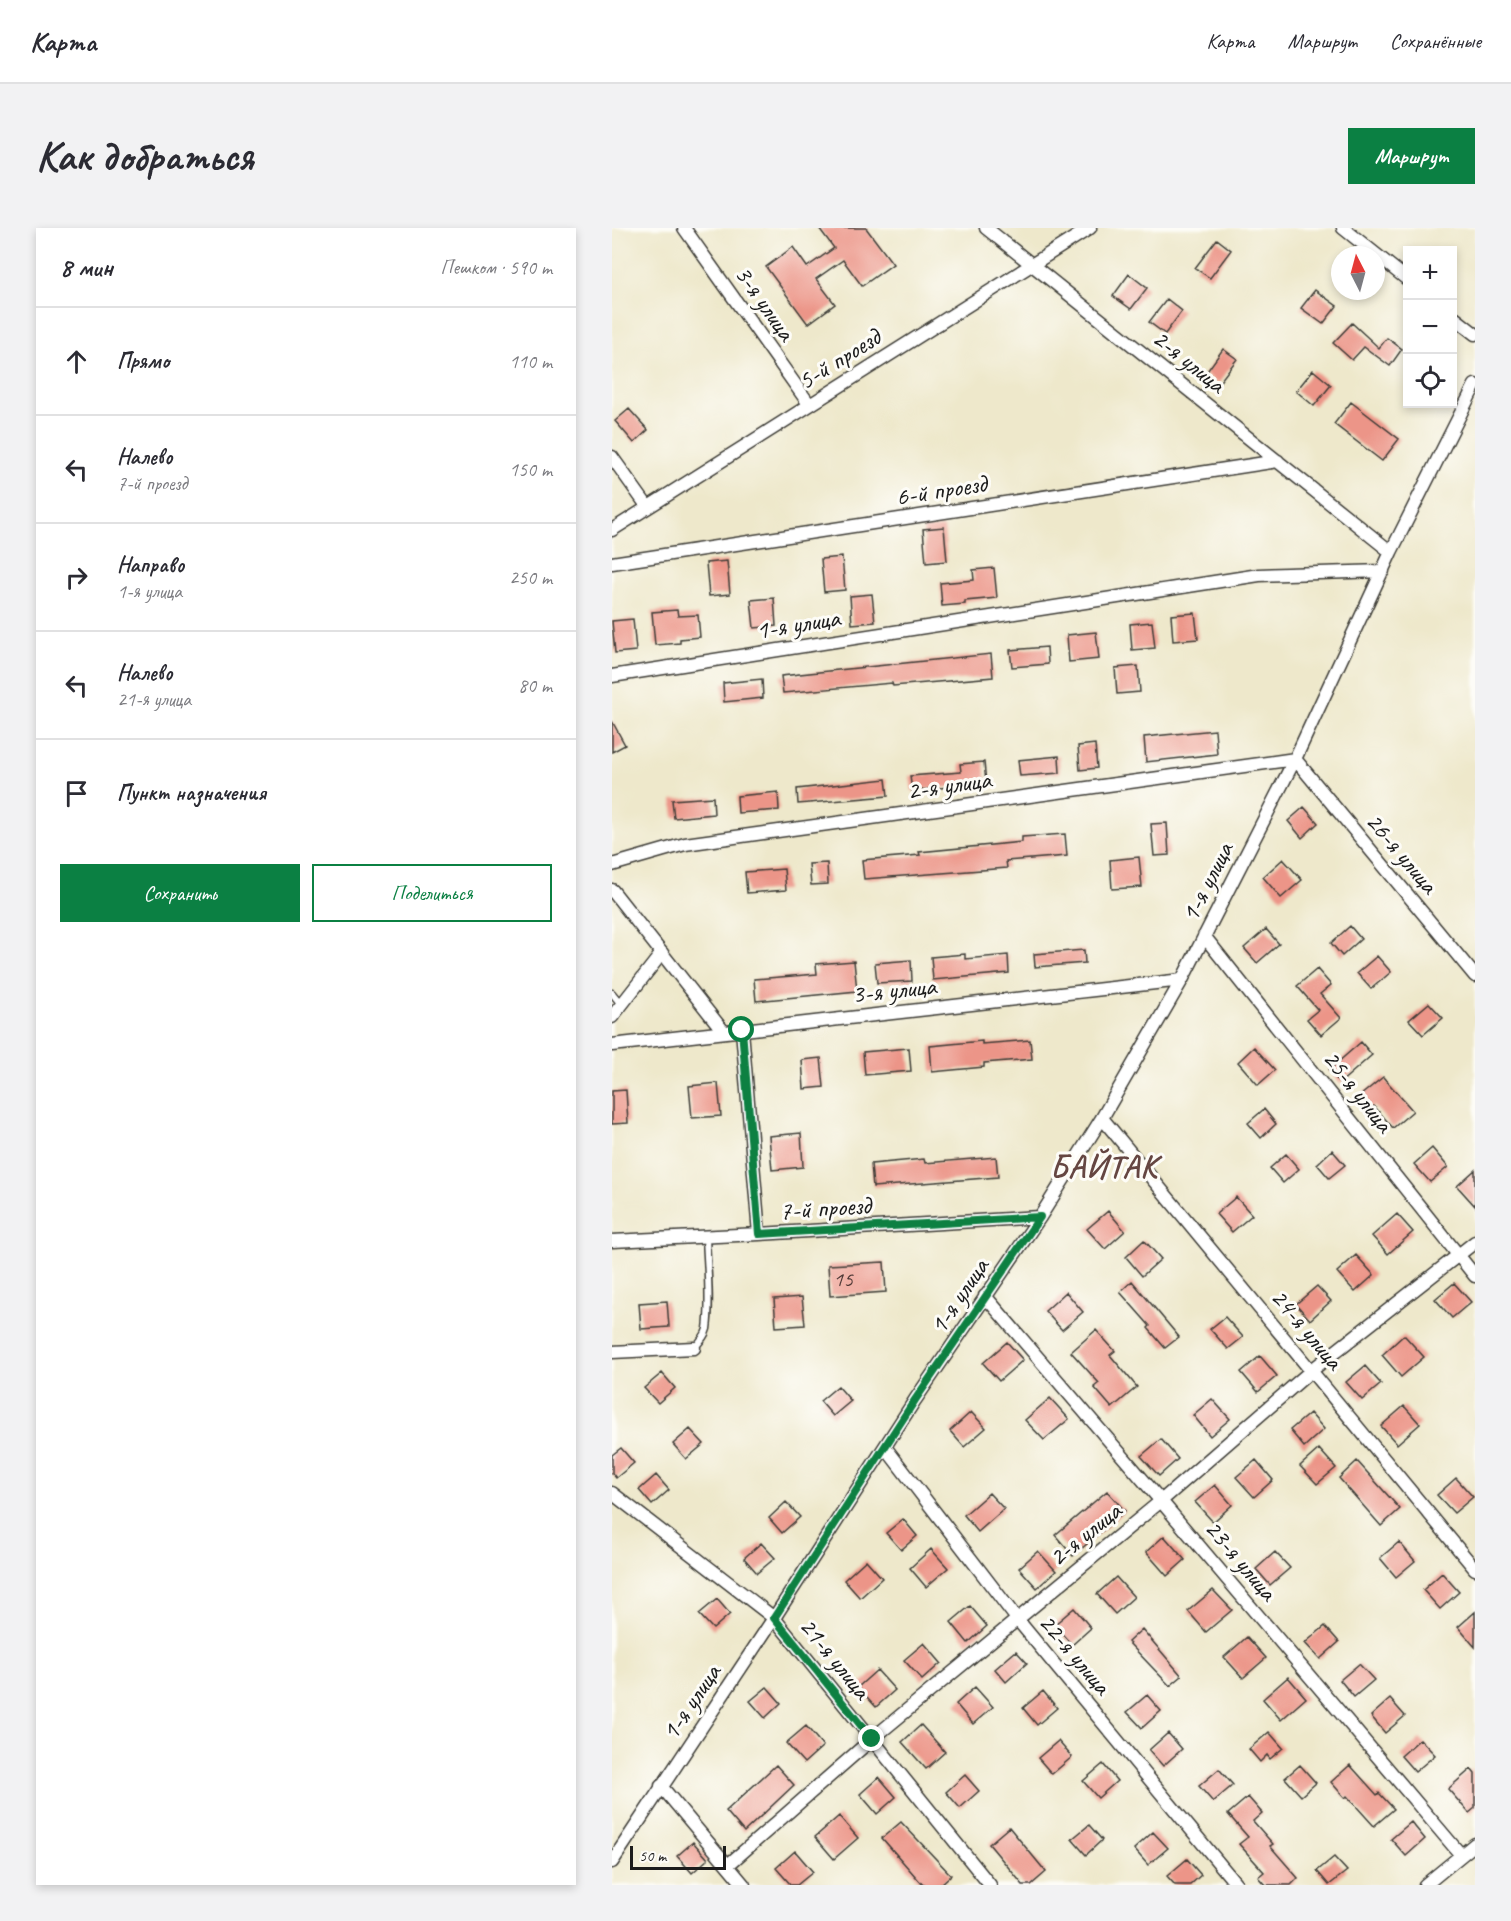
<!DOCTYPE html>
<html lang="ru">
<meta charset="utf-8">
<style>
:root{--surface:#fff;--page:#f2f2f3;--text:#2b2b33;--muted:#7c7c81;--line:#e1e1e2;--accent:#0b8043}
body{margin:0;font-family:Caveat,sans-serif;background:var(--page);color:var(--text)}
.controls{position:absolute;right:18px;top:18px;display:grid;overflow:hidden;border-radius:0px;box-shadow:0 3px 9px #0003}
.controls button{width:54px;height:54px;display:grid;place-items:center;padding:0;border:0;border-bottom:2px solid var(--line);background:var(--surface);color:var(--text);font:30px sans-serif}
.compass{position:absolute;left:719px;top:18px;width:54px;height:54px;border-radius:50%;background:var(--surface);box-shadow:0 3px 9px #0003;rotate:354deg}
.scale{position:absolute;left:18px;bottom:15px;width:96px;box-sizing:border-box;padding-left:6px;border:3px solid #1c1c1c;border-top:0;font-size:16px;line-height:21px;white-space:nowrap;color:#1c1c1c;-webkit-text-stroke:4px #fdfcf7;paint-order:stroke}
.stop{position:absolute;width:18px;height:18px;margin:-14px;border:4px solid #0b8043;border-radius:50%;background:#fff}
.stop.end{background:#0b8043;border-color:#fff;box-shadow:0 2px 6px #0008}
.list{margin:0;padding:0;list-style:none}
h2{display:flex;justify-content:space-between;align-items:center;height:78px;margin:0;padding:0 24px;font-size:26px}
h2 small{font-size:20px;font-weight:400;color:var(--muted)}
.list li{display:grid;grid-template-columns:39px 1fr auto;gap:18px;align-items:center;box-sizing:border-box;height:108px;padding:0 24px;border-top:2px solid var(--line)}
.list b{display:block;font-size:22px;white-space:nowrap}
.list p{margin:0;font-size:20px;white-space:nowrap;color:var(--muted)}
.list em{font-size:20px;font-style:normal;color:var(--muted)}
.actions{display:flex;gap:12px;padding:18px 24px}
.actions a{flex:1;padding:14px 0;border:2px solid var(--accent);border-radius:0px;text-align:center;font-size:21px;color:var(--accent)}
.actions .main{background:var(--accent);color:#fff}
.icon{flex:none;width:33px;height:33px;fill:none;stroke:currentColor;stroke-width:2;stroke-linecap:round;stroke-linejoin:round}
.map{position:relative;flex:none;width:863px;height:1657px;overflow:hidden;border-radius:0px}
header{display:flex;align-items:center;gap:36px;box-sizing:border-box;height:84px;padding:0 30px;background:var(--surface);border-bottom:2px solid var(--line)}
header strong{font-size:28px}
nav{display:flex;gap:33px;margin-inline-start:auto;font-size:21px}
.intro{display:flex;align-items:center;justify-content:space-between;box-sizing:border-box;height:144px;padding:0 36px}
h1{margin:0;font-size:42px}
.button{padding:15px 27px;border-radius:0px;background:var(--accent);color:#fff;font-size:21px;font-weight:700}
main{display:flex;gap:36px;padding:0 36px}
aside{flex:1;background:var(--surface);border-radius:0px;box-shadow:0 3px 9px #0003}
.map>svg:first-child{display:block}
.building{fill:#ec9588}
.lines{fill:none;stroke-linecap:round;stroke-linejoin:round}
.lane-casing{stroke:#3c3b36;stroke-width:9}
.street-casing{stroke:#3c3b36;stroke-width:15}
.lane{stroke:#fff;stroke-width:6}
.street{stroke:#fff;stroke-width:12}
.route{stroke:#0b8043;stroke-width:8}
.labels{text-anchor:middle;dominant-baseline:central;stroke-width:6;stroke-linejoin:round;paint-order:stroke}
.number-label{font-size:22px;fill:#503a37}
.street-label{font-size:26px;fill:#1c1c1c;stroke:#fdfcf7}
.district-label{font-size:32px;font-weight:bold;letter-spacing:1.5px;fill:#654642;stroke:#fdfcf7}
</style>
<header>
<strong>Карта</strong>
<nav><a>Карта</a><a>Маршрут</a><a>Сохранённые</a></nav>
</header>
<div class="intro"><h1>Как добраться</h1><a class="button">Маршрут</a></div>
<main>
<aside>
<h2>8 мин<small>Пешком · 590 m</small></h2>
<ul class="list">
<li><svg class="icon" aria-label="ahead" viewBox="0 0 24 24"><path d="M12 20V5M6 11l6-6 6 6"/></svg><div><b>Прямо</b></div><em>110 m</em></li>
<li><svg class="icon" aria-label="left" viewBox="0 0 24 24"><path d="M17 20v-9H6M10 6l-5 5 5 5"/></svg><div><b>Налево</b><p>7-й проезд</p></div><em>150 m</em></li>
<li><svg class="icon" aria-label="right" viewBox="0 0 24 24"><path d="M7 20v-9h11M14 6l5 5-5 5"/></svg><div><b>Направо</b><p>1-я улица</p></div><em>250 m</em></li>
<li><svg class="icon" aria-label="left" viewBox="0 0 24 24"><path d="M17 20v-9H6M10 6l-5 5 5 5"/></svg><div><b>Налево</b><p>21-я улица</p></div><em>80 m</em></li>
<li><svg class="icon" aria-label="arrive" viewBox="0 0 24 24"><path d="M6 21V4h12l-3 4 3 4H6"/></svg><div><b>Пункт назначения</b></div></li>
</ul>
<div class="actions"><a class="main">Сохранить</a><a>Поделиться</a></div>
</aside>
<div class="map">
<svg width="863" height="1657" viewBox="0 0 863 1657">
<rect width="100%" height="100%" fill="#fdfcf7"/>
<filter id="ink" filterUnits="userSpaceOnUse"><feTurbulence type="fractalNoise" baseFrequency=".0167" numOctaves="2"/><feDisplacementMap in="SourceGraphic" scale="12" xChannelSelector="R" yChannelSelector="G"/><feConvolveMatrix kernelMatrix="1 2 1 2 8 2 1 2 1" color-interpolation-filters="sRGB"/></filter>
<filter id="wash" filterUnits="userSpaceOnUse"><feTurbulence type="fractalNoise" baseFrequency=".008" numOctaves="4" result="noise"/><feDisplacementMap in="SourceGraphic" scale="24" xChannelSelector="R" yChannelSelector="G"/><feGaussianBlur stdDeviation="1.35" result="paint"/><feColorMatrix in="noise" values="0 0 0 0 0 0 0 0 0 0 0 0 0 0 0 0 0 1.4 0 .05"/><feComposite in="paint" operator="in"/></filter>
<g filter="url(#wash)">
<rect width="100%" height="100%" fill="#eee8cb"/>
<g id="blocks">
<!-- building -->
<path class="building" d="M207,0H254L281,36L250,58L231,32L204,51L223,76L196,96L154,39L181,19L195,39L222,20Z
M605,11L619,22L598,50L583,40Z
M517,46L535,60L519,81L501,68Z
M703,62L725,78L711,96L689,80Z
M555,71L570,83L553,106L537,94Z
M740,95L767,120L775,110L790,121L778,138L752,119L740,132L721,115Z
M611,121L625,131L606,156L593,146Z
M701,142L719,157L702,178L684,163Z
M739,174L787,211L770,233L722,196Z
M17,181L36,202L22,215L3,193Z
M332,299L335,333L314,335L311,301Z
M230,329L233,362L212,364L209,331Z
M115,333L118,366L97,368L94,335Z
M382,340L385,370L353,373V376L330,378L328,355L362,352L361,342Z
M260,366L263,394L240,396L238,368Z
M162,370L164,398L142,400L139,372Z
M65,382L66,388L86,387L88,409L68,411V415L43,417L40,384Z
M583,385L586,411L561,413L559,387Z
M21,391L24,423L3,425L0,393Z
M540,394L543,420L520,422L518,396Z
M484,404L487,431L457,434L455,407Z
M435,419L436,436L400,439L398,422Z
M379,426L381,449L281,458L280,455L171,465L169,448Z
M526,438L528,464L505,466L503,440Z
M150,451L151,470L112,474L111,455Z
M0,493L13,517L0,524Z
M603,502L605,526L534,534L532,509Z
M483,516L485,540L468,542L466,518Z
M447,528L448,545L408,548L406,532Z
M372,534L374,555L300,563L298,548L349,544L348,536Z
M274,551L276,568L186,576L185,561Z
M166,564L167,582L126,585L125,568Z
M101,569L102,586L62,590L60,572Z
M692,579L706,595L690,610L676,593Z
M555,595L557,627L542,628L539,596Z
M453,606L455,628L394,633L395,640L252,651L250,632L308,627L307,624L410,614V609Z
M527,629L530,659L500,661L498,632Z
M671,631L690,652L669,670L651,649Z
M215,635L216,656L199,657L197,636Z
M172,641L174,662L135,665L133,644Z
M738,698L749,711L730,728L719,715Z
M654,701L667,716L645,735L632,720Z
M472,722L473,735L423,739L422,726Z
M353,726V731L396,727L397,745L321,752L319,729Z
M765,728L779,744L759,761L745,745Z
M299,732L300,753L265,755L263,735Z
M242,733L245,763L144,773L142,751L205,746L204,736Z
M705,741L719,757L708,766L729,790L709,807L695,791L706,782L685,758Z
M817,775L831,790L811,807L797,792Z
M418,812L420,831L372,835V839L320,844L318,818L370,813V816Z
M749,814L760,827L728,855L717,842Z
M642,819L663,842L646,857L626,834Z
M297,820L299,843L253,847L251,824Z
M209,830L212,859L192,861L190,832Z
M771,849L801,883L781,900L762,878L754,885L743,872Z
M106,855L109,888L80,890L77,858Z
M14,862L16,895L0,896V863Z
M652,881L664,896L649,910L636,895Z
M189,905L191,939L160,942L157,908Z
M820,920L836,939L818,954L802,936Z
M720,922L733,937L717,950L705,936Z
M674,926L687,941L671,955L658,940Z
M384,929L386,949L261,959L259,936L312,931L313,935Z
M863,942V978L845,958Z
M624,969L640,987L620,1004L604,986Z
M496,983L513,1003L493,1021L475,1001Z
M785,986L801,1004L776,1026L760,1008Z
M532,1012L549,1031L530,1048L514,1029Z
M744,1027L762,1047L743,1064L725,1044Z
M272,1034L274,1064L218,1068L216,1037Z
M520,1053L567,1109L553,1120L536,1100L538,1098L508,1064Z
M842,1055L859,1074L840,1090L823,1071Z
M705,1058L719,1073L698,1092L684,1076Z
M454,1064L471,1084L450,1102L433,1083Z
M190,1069L193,1097L164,1099L162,1071Z
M55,1073L57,1099L29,1101L27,1075Z
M613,1089L631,1109L616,1121L598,1101Z
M484,1102L503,1123L498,1127L525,1159L500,1180L482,1159L487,1155L459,1124Z
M792,1107L812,1129L789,1149L770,1127Z
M395,1114L411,1132L387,1153L371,1135Z
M648,1128L665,1148L646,1164L629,1144Z
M753,1138L769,1156L750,1172L734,1154Z
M50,1145L63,1160L46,1175L32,1160Z
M226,1158L239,1173L221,1188L208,1173Z
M438,1170L457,1191L432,1212L413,1192Z
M600,1171L618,1191L598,1208L581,1187Z
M792,1178L808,1196L785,1216L769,1198Z
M359,1184L374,1200L352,1219L338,1203Z
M698,1185L712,1201L692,1219L678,1202Z
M78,1201L92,1216L74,1231L61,1216Z
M549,1211L566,1231L547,1248L529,1228Z
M9,1220L22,1235L4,1250L0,1245V1227Z
M707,1221L724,1240L705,1256L688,1238Z
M644,1232L661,1252L642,1269L624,1249Z
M745,1233L788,1281L769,1298L727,1250Z
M44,1247L57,1262L40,1277L27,1262Z
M844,1250L861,1269L842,1285L825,1267Z
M603,1257L620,1277L601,1294L583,1274Z
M495,1263L513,1283L461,1328L443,1307Z
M377,1265L392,1281L366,1304L352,1287Z
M174,1274L188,1289L170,1305L157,1290Z
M291,1291L305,1308L289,1322L274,1305Z
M552,1308L573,1332L555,1348L534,1324Z
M787,1314L803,1333L784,1349L768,1330Z
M149,1315L163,1330L145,1345L132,1330Z
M319,1321L336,1340L314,1359L298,1340Z
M426,1323L444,1343L425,1360L407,1340Z
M663,1324L678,1340L658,1357L644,1341Z
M254,1332L270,1350L248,1370L232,1352Z
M830,1345L847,1364L828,1381L811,1362Z
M504,1349L522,1369L503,1386L485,1366Z
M601,1362L620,1382L594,1404L576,1383Z
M105,1371L118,1386L101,1401L87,1386Z
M358,1378L375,1398L356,1415L339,1394Z
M462,1380L479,1400L460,1417L442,1397Z
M863,1384V1419L846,1399Z
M713,1398L727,1414L708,1431L693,1415Z
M530,1401L570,1448L558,1458L516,1414Z
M635,1409L654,1430L631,1450L612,1429Z
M312,1415L329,1435L310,1452L292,1432Z
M404,1423L415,1435L394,1454L383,1441Z
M747,1436L762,1452L742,1469L728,1452Z
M265,1442L283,1462L264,1479L246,1459Z
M676,1449L694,1470L669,1492L651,1471Z
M155,1459L169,1475L153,1490L138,1473Z
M363,1459L381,1479L361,1496L344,1476Z
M431,1463L445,1480L425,1497L411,1480Z
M535,1467L549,1483L530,1500L515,1484Z
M778,1471L793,1488L773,1505L759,1488Z
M309,1497L333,1524L314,1541L290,1514Z
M194,1498L211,1518L192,1535L174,1515Z
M657,1504L671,1520L658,1531L655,1527L648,1534L637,1521Z
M556,1505L570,1521L551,1538L537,1522Z
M808,1511L823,1527L803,1544L789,1528Z
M446,1513L460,1529L440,1546L426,1530Z
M491,1536L505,1553L486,1570L471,1553Z
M164,1537L182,1557L132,1604L114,1583Z
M688,1537L704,1555L689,1568L673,1550Z
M738,1537L765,1567L767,1565L782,1581L762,1598L735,1568L733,1570L719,1554Z
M607,1541L621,1557L601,1574L587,1558Z
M859,1541L863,1546V1580L857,1585L836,1561Z
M353,1547L367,1563L348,1580L334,1564Z
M267,1549L284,1569L265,1586L248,1566Z
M636,1569L650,1585L641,1593L661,1616L658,1618L686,1650L679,1657H653L646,1649L652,1644L627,1616L636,1609L616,1586Z
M227,1588L246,1610L222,1631L203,1609Z
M289,1594L339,1647L328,1657H311L270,1610Z
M799,1594L813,1611L794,1628L779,1611Z
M477,1597L490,1612L474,1627L460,1611Z
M397,1599L434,1644L419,1657H411L377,1616Z
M541,1604L556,1620L536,1637L522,1621Z
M81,1614L96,1631L80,1645L65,1628Z
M183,1623L201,1644L185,1657H179L164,1640Z
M722,1629L735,1643L717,1657L705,1643Z
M575,1631L589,1647L578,1657H563L555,1648Z"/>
</g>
</g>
<g filter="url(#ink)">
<use href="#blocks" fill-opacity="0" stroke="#3c3b36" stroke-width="1.5"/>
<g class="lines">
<defs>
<path id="lane" d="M0,765L9,776
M82,1120C87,1115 93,1109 95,1101C99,1072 95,1038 94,1009"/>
<path id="street" d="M72,0L197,176
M374,0L779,324
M731,0L796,52
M840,88L863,106
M0,229L35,278
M0,302L478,0
M0,335L666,233
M0,448L647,347L771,343
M0,637L73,616L683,531L863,748
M0,662L112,804
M592,708L863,1048
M0,789L50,725
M130,802L147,1006
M0,817L570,752
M490,890L863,1341
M0,1013L147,1006L428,989
M373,1068L549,1273L849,1627
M0,1124L82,1120
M273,1219L405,1391L625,1657
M0,1265L162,1390L378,1657
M49,1558L132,1657
M0,1634L162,1390L303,1172L428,989L490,890L570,752L683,531L779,324L863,157
M116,1637L260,1511L549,1273L700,1142L863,1014
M813,1657L863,1616"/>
</defs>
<!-- lane casing -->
<use href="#lane" class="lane-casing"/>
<!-- street casing -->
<use href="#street" class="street-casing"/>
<!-- lane -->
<use href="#lane" class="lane"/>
<!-- street -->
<use href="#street" class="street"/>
</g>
</g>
<g class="lines" filter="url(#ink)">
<!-- route -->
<path class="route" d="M130,802L147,1006L428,989L303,1172L162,1390L260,1511"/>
</g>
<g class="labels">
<!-- number labels -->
<g class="number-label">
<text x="231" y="1051">15</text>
</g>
<!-- street labels -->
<g class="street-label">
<text transform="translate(153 75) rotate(55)">3-я улица</text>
<text transform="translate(227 131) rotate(-32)">5-й проезд</text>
<text transform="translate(577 133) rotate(39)">2-я улица</text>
<text transform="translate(329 262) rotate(-9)">6-й проезд</text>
<text transform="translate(186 396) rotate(-9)">1-я улица</text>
<text transform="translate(337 557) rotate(-8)">2-я улица</text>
<text transform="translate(790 625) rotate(50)">26-я улица</text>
<text transform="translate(595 654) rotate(-63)">1-я улица</text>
<text transform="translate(282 762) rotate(-6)">3-я улица</text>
<text transform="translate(746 863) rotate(52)">25-я улица</text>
<text transform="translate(213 980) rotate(-4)">7-й проезд</text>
<text transform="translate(347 1068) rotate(-56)">1-я улица</text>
<text transform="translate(695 1101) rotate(50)">24-я улица</text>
<text transform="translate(473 1306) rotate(-39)">2-я улица</text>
<text transform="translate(629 1332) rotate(50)">23-я улица</text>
<text transform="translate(463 1426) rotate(50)">22-я улица</text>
<text transform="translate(223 1430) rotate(51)">21-я улица</text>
<text transform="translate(79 1474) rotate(-56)">1-я улица</text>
</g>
<!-- district labels -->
<g class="district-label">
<text x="492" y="938">БАЙТАК</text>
</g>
</g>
</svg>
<div class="controls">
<button>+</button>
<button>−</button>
<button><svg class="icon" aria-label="locate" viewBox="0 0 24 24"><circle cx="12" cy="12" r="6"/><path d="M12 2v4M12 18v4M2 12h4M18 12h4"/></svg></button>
</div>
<svg class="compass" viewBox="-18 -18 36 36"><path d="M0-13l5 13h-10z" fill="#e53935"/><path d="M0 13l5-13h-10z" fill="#7c7c81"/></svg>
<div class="scale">50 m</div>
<div class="stop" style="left:130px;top:802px"></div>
<div class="stop end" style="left:260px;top:1511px"></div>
</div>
</main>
